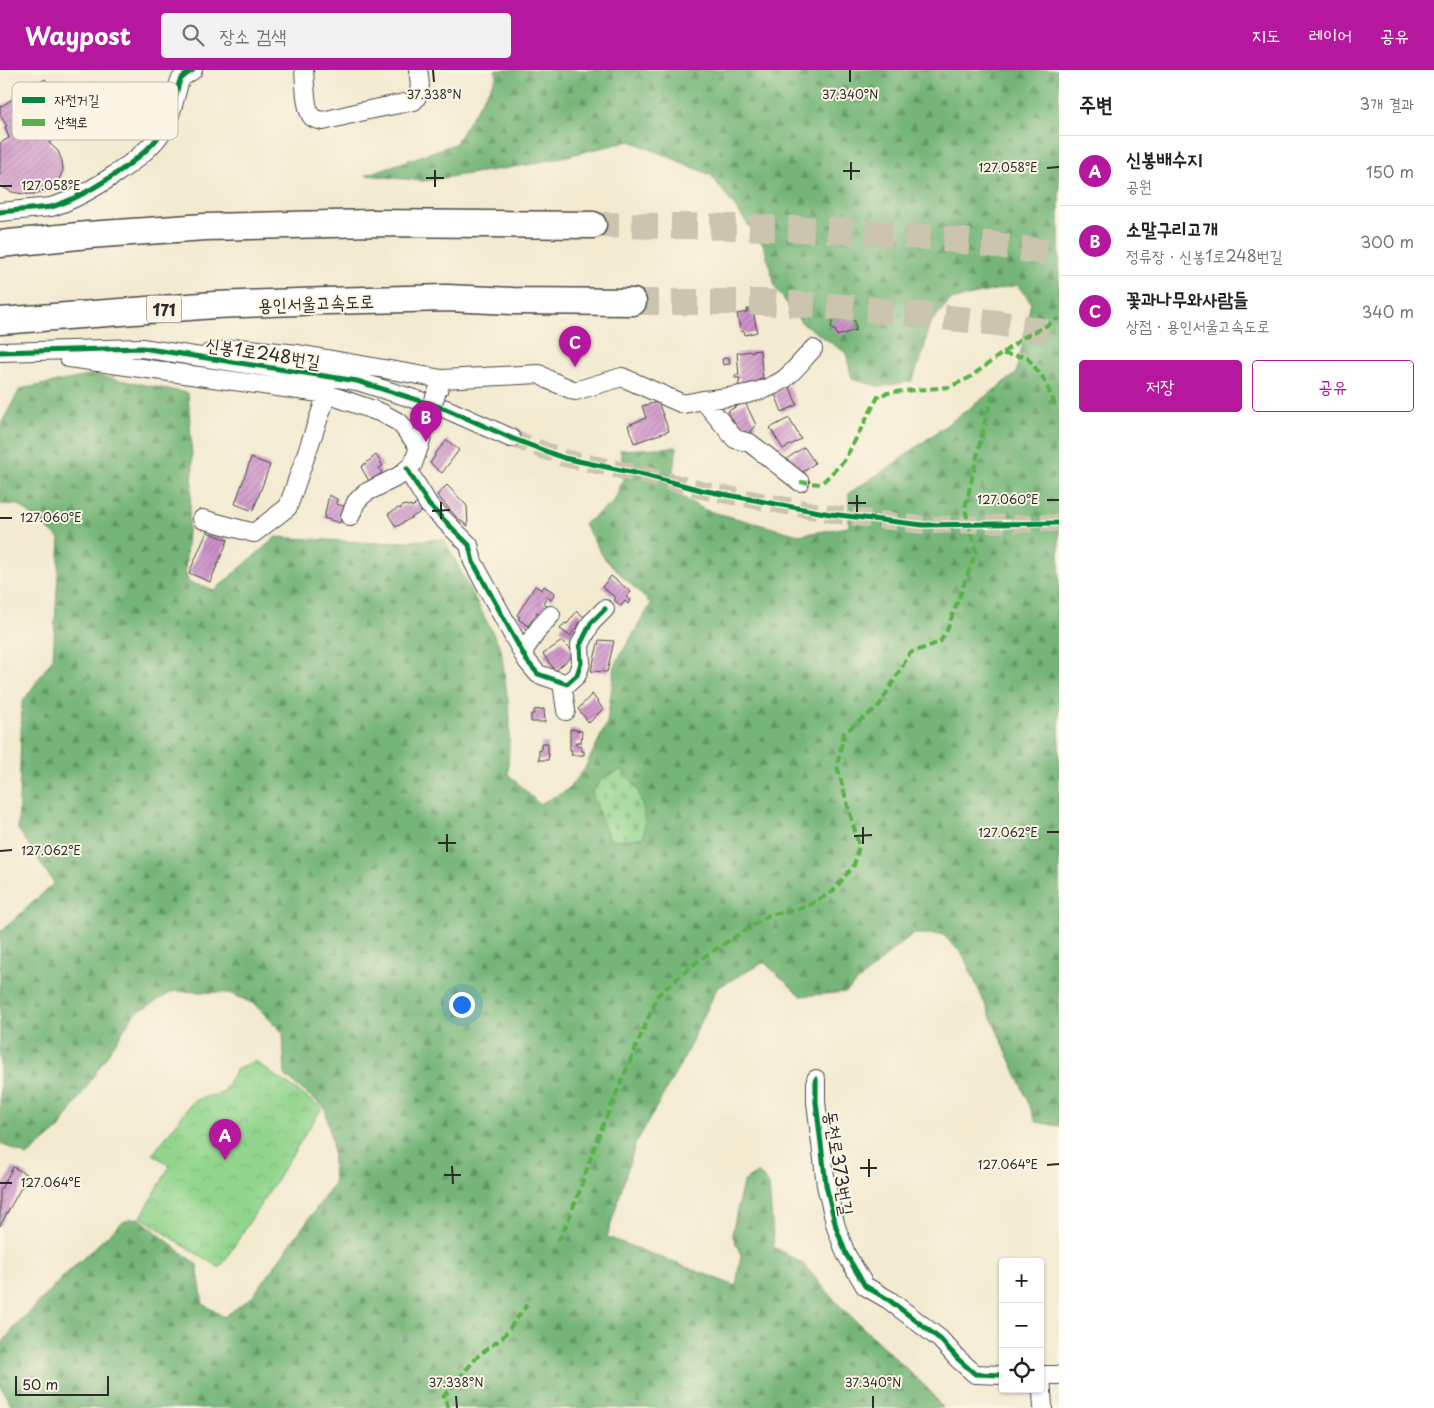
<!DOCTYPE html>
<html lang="ko">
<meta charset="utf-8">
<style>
:root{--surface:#fff;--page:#f2f2f2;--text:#202124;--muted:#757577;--line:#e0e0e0;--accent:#b5179e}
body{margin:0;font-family:"Playpen Sans","Poor Story",sans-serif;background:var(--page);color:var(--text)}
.controls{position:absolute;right:15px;bottom:15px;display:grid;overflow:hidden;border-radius:5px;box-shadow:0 1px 4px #0004}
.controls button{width:45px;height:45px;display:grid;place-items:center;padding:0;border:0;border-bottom:1px solid var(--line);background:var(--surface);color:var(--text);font:25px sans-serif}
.scale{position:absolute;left:15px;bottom:12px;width:94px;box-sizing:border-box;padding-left:5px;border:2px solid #2b2b2b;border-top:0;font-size:14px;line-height:18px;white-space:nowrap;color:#2b2b2b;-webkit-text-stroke:4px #fcf5e5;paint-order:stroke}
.you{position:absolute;left:461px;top:934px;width:18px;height:18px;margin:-12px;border:4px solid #fff;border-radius:50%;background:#1a73e8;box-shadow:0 0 0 8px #1a73e833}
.badge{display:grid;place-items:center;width:32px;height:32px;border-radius:50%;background:var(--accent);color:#fff;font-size:16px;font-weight:700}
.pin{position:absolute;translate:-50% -41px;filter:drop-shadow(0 1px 2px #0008)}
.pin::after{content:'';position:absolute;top:26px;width:18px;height:15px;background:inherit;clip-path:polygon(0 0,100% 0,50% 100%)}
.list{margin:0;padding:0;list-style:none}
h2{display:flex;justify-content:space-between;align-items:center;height:65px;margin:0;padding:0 20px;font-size:21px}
h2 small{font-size:16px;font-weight:400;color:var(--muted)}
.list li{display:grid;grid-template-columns:32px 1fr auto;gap:15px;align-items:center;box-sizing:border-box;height:70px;padding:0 20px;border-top:1px solid var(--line)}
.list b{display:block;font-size:19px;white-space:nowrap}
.list p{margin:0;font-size:16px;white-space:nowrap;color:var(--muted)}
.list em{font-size:16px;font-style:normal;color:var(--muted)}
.actions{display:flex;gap:10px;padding:15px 20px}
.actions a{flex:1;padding:11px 0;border:1px solid var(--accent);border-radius:5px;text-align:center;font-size:18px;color:var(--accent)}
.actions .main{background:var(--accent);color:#fff}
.icon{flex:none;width:28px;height:28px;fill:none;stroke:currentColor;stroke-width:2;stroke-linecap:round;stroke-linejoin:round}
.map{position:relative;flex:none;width:1059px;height:1338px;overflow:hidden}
header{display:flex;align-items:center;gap:30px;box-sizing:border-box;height:70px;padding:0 25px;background:var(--accent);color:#fff}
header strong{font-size:24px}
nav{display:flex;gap:28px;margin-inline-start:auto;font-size:18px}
.search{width:350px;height:45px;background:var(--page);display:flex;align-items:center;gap:12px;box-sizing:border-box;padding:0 18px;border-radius:5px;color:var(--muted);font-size:19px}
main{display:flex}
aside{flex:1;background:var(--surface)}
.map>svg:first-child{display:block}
.forest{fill:url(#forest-firs);stroke:#507052}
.cemetery{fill:url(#cemetery-stones);stroke:#5e805c}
.park{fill:url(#park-crowns);stroke:#5e805c}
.building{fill:url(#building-hatch)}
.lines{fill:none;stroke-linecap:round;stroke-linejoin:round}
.minor-tunnel{stroke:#cbc4af;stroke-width:18;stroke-dasharray:18 9;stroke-linecap:butt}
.highway-tunnel{stroke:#cbc4af;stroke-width:26;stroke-dasharray:26 13;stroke-linecap:butt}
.minor-casing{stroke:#494844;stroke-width:20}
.highway-casing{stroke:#494844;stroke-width:29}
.minor{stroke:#fff;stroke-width:18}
.highway{stroke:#fff;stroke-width:26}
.minor-bridge-casing{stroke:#494844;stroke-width:20;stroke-linecap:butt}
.minor-bridge{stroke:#fff;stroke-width:18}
.quiet{stroke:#56b246;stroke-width:4;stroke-dasharray:8 4;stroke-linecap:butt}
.cycleway-casing{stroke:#fcf5e5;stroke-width:8}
.cycleway{stroke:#00873e;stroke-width:5}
.ticks{fill:none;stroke:#2b2b2b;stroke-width:2}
.labels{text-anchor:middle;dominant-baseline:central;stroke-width:4;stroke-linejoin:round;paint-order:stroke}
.shield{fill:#fcf5e5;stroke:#6a6863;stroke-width:1}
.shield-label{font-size:16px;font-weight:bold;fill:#2b2b2b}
.street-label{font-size:18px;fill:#2b2b2b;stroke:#fcf5e5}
.key{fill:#fcf5e5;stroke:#bdb8ad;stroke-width:1}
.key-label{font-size:14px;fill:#2b2b2b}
.ticks-label{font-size:12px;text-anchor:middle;fill:#2b2b2b;stroke:#fcf5e5;stroke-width:4;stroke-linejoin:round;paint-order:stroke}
</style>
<header>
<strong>Waypost</strong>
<div class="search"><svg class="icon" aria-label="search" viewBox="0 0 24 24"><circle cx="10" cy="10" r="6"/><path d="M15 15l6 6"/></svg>장소 검색</div>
<nav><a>지도</a><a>레이어</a><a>공유</a></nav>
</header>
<main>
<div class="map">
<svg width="1059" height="1338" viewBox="0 0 1059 1338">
<defs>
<pattern id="forest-firs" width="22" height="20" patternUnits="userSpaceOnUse" patternTransform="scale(1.25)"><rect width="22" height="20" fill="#75b678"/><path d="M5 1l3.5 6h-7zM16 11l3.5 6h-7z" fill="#609463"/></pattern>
<pattern id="cemetery-stones" width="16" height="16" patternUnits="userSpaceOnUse" patternTransform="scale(1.25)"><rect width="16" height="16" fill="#92d58d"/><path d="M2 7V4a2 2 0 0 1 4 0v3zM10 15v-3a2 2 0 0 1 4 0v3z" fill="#7eb77a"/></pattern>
<pattern id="park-crowns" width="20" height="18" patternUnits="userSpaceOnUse" patternTransform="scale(1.25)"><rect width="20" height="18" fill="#92d58d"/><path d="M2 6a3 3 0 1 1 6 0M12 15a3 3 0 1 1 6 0" fill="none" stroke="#7eb77a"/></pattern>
<pattern id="building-hatch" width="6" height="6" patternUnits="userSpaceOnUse" patternTransform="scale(1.25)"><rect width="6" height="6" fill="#cd92ca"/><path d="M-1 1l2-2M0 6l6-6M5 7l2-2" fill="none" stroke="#a777a4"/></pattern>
</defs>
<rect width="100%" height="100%" fill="#fcf5e5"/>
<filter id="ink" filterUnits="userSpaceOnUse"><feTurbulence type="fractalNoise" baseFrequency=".02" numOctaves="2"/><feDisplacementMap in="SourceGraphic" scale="10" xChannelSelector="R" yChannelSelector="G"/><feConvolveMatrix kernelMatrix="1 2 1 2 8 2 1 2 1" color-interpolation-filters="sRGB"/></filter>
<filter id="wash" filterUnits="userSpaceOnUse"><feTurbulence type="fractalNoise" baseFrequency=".0096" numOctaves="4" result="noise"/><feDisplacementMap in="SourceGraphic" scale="20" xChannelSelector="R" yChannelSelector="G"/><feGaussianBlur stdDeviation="1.12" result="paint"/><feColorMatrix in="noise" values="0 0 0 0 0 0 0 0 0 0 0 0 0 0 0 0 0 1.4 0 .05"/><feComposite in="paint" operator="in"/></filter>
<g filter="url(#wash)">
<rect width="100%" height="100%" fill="#f3ead0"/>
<!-- forest -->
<path class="forest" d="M495,0H1059V1056L1036,1052L1018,1007L963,885L942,864H912L846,922L801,926L764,892L717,918L684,988L635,1075L607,1167L736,1216L741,1185L732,1164L743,1112L758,1102L769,1115L774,1177L803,1194L841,1237L929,1320L942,1338H13L0,1315V1276L13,1259L68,1202L120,1154L129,1149L139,1148L197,1195L203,1234L224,1247L252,1227L334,1114L332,1072L325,1038L285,1006L283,963L254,934L230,923L174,921L134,944L59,1059L27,1086L0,1073V861H2L54,813L18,759L22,633L53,588L60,469L19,435L0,434V356L20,319L93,305L188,323L193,401L185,499L188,512L215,520L276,467L376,473L444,469L501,579L510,647L508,704L539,734L566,721L584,700L607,653L615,594L651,534L604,488L584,454L614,432L625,405L620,380L677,377L670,420L705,440L799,465L849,457V423L888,398L1016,304L1031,232L1017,215L950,230L929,255L923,283L912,311L881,317L852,309L846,283L801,252L776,219L764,176L711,105L631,71L527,95L423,111L366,105L455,74L497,6Z"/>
<!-- cemetery -->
<path class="cemetery" d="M622,700L636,715L640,727L645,745L644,767L625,770L610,769L600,746L592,722L604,707Z"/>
<!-- park -->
<path class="park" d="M254,991L322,1038L220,1198L184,1176L141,1147L170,1096L153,1084L194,1030L222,1023L236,1000Z"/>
<g id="blocks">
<!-- building -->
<path class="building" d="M45,9L64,41L43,54L41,61L47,63L53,66L49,73L58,81L62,91L63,100L59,110L54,116L49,120L35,124H24L12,122L0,116V73L9,68L5,57L7,56L0,45V37Z
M747,239H753L757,262L745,265L744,261L741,262L737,244L747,242Z
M849,247L851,250L855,251L856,260L837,266L835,260H833L831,256L833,250Z
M760,280L763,309L759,310V314L738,317L740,308H735V305H739L737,283Z
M729,287L730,294L723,295L722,289Z
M789,315L797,335L782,342L775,324Z
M658,332L669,361L634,373L628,355L646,348L642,336Z
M745,332L756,355L750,361L751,362L747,364L746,362L740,365L728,341Z
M789,348L801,369L783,379L770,358Z
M447,370L459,380L442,403L430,393L435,386L434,385Z
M804,377L815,393L802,403L785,390Z
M376,385L383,396L379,398L382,403L369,411L361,397Z
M251,388L270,395L253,441L235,434Z
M447,415L467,436L468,456L458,449L437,425Z
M329,425L337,429L336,434L344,436L340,453L324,448Z
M420,432L424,440L396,457L388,444L398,438L401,439V437L405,435L409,436L411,435L412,437Z
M207,462L228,470L210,512L189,503Z
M611,506L631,522L626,527L630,530L628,534L625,531L621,536L614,530L616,528L602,517Z
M535,516L542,520L544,516L555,523L551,530L547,527L543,533L549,537L546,542L543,540L540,544L537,542L528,556L518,549L520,547L517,545Z
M577,541L584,547L570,566L560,559L565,553L567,554Z
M599,570L614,571L607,602L591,601Z
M562,571L575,584L555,601L543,584Z
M592,624L603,639L589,653L578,639Z
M544,639L545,652H531V644H534V640Z
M570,659L582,661L581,672H576V676H581V681H584V685H571L572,680H570Z
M541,673H548V684H549L548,690H539V680L541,681Z
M13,1097L28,1105L0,1156V1121Z"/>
</g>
</g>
<g filter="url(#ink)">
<use href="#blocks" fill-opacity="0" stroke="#494844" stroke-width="1"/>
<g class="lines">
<!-- minor-tunnel -->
<path class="minor-tunnel" d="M511,368L564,388L644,405L701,420L830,444L923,455L1059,453"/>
<!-- highway-tunnel -->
<path class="highway-tunnel" d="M593,155C749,157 906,157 1059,185
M633,232H759L856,238L998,253L1059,264"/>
<defs>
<path id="minor" d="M304,0C305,11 305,39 312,47C315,50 320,50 323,51L364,41L414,31C422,21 420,12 418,0
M0,142L51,137C83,128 147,88 163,60C170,49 173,36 176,24C178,19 178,13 181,9C184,5 189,3 193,0
M0,282L142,278L357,311L446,339L511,368
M209,283L240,278L298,284L442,309L438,320
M69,288L327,324L382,343L400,353L419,377L423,363
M442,309L539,304L549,310L575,321L622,307L683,334L703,330L735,369L750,373L800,412
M703,330C729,327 760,325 783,310C792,304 805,287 813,279
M407,399L429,435L469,475L473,492L527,591L538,604L567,614L577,605L581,593L580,575L591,553L605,539
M350,447L356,432L365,423L399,406L413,394L419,377
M202,449L254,463L288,437L327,324
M522,583L540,557L551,545
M562,612L566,641
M816,1009V1032L826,1115L836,1157L846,1184L865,1216L889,1230L940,1269L958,1289L975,1304L1003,1305
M1040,1305H1059
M1041,1305L1043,1338"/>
<path id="highway" d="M0,174L88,165L205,157L372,153L593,155
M0,251L215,235L327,231L447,228L513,231L633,232"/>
</defs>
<!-- minor casing -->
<use href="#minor" class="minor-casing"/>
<!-- highway casing -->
<use href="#highway" class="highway-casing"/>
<!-- minor -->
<use href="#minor" class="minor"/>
<!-- highway -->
<use href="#highway" class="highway"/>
<defs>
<path id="minor-bridge" d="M423,363L436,324"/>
</defs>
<!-- minor-bridge casing -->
<use href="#minor-bridge" class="minor-bridge-casing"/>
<!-- minor-bridge -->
<use href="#minor-bridge" class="minor-bridge"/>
<!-- quiet -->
<path class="quiet" d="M1003,284L1027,287L1043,308L1055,334L1059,336
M800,412L821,414L844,391L879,325L893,322L949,317L969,308L1024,267L1044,257L1059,248
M557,1171L562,1165L578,1125L598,1067L658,925L699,890L769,845L806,837L833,821L854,795L859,776L837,696L844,663L879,636L910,583L940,572L947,560L976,482L965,439L986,347L995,317
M449,1338L443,1327L478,1286L503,1267L527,1235"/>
<defs>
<path id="cycleway" d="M0,142L51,137C83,128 147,88 163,60C170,49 173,36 176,24C178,19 178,13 181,9C184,5 189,3 193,0
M0,282L142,278L357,311L446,339L511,368L564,388L644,405L701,420L830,444L923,455L1059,453
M407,399L429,435L469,475L473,492L527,591L538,604L567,614L577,605L581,593L580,575L591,553L605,539
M816,1009V1032L826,1115L836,1157L846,1184L865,1216L889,1230L940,1269L958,1289L975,1304L1003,1305"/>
</defs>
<!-- cycleway casing -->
<use href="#cycleway" class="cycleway-casing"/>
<!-- cycleway -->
<use href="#cycleway" class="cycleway"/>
</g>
</g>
<!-- ticks -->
<path class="ticks" d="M433,0L434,12M850,0V12M851,92V110M1047,98L1059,97M435,100V117M843,101H860M426,108H444M0,116H12M857,425V442M1047,430H1059M441,432V449M848,433H866M432,441L450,440M0,448H12M863,757V774M1047,762H1059M447,764V782M854,766L872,765M438,773H456M0,781L12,780M869,1089V1107M1047,1095L1059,1094M452,1096L453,1114M860,1098H877M444,1105H461M0,1113H12M456,1326L457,1338M873,1326V1338"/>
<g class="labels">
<!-- shield labels -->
<rect class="shield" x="146.5" y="225.5" width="35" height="27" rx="4"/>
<g class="shield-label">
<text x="164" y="239">171</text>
</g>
<!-- street labels -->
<g class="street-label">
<text transform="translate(316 232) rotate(-2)">용인서울고속도로</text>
<text transform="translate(263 282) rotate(9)">신봉1로248번길</text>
<text transform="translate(840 1093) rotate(81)">동천로373번길</text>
</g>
</g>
<!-- legend -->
<rect x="12" y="12" width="166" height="58" rx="8" class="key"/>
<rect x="22" y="27" width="23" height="6" fill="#00873e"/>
<rect x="22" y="49" width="23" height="7" fill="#56b246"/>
<g class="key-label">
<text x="54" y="35">자전거길</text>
<text x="54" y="57">산책로</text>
</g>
<g class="ticks-label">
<text x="434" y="29">37.338°N</text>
<text x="850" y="29">37.340°N</text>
<text x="1008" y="102">127.058°E</text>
<text x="51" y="120">127.058°E</text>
<text x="1008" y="434">127.060°E</text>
<text x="51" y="452">127.060°E</text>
<text x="1008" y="767">127.062°E</text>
<text x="51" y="785">127.062°E</text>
<text x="1008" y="1099">127.064°E</text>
<text x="51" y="1117">127.064°E</text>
<text x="456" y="1317">37.338°N</text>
<text x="873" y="1317">37.340°N</text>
</g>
</svg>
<div class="controls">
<button>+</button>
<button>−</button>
<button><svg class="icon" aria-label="locate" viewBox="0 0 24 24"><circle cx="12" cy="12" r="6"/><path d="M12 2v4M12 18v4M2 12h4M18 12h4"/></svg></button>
</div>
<div class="scale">50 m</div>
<div class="you"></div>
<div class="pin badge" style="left:225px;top:1090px">A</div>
<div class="pin badge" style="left:426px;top:372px">B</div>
<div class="pin badge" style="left:575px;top:297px">C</div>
</div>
<aside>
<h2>주변<small>3개 결과</small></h2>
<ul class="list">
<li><span class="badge">A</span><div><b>신봉배수지</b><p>공원</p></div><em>150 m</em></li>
<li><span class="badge">B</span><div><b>소말구리고개</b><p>정류장 · 신봉1로248번길</p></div><em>300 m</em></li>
<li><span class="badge">C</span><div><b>꽃과나무와사람들</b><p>상점 · 용인서울고속도로</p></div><em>340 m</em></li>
</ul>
<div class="actions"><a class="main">저장</a><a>공유</a></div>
</aside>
</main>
